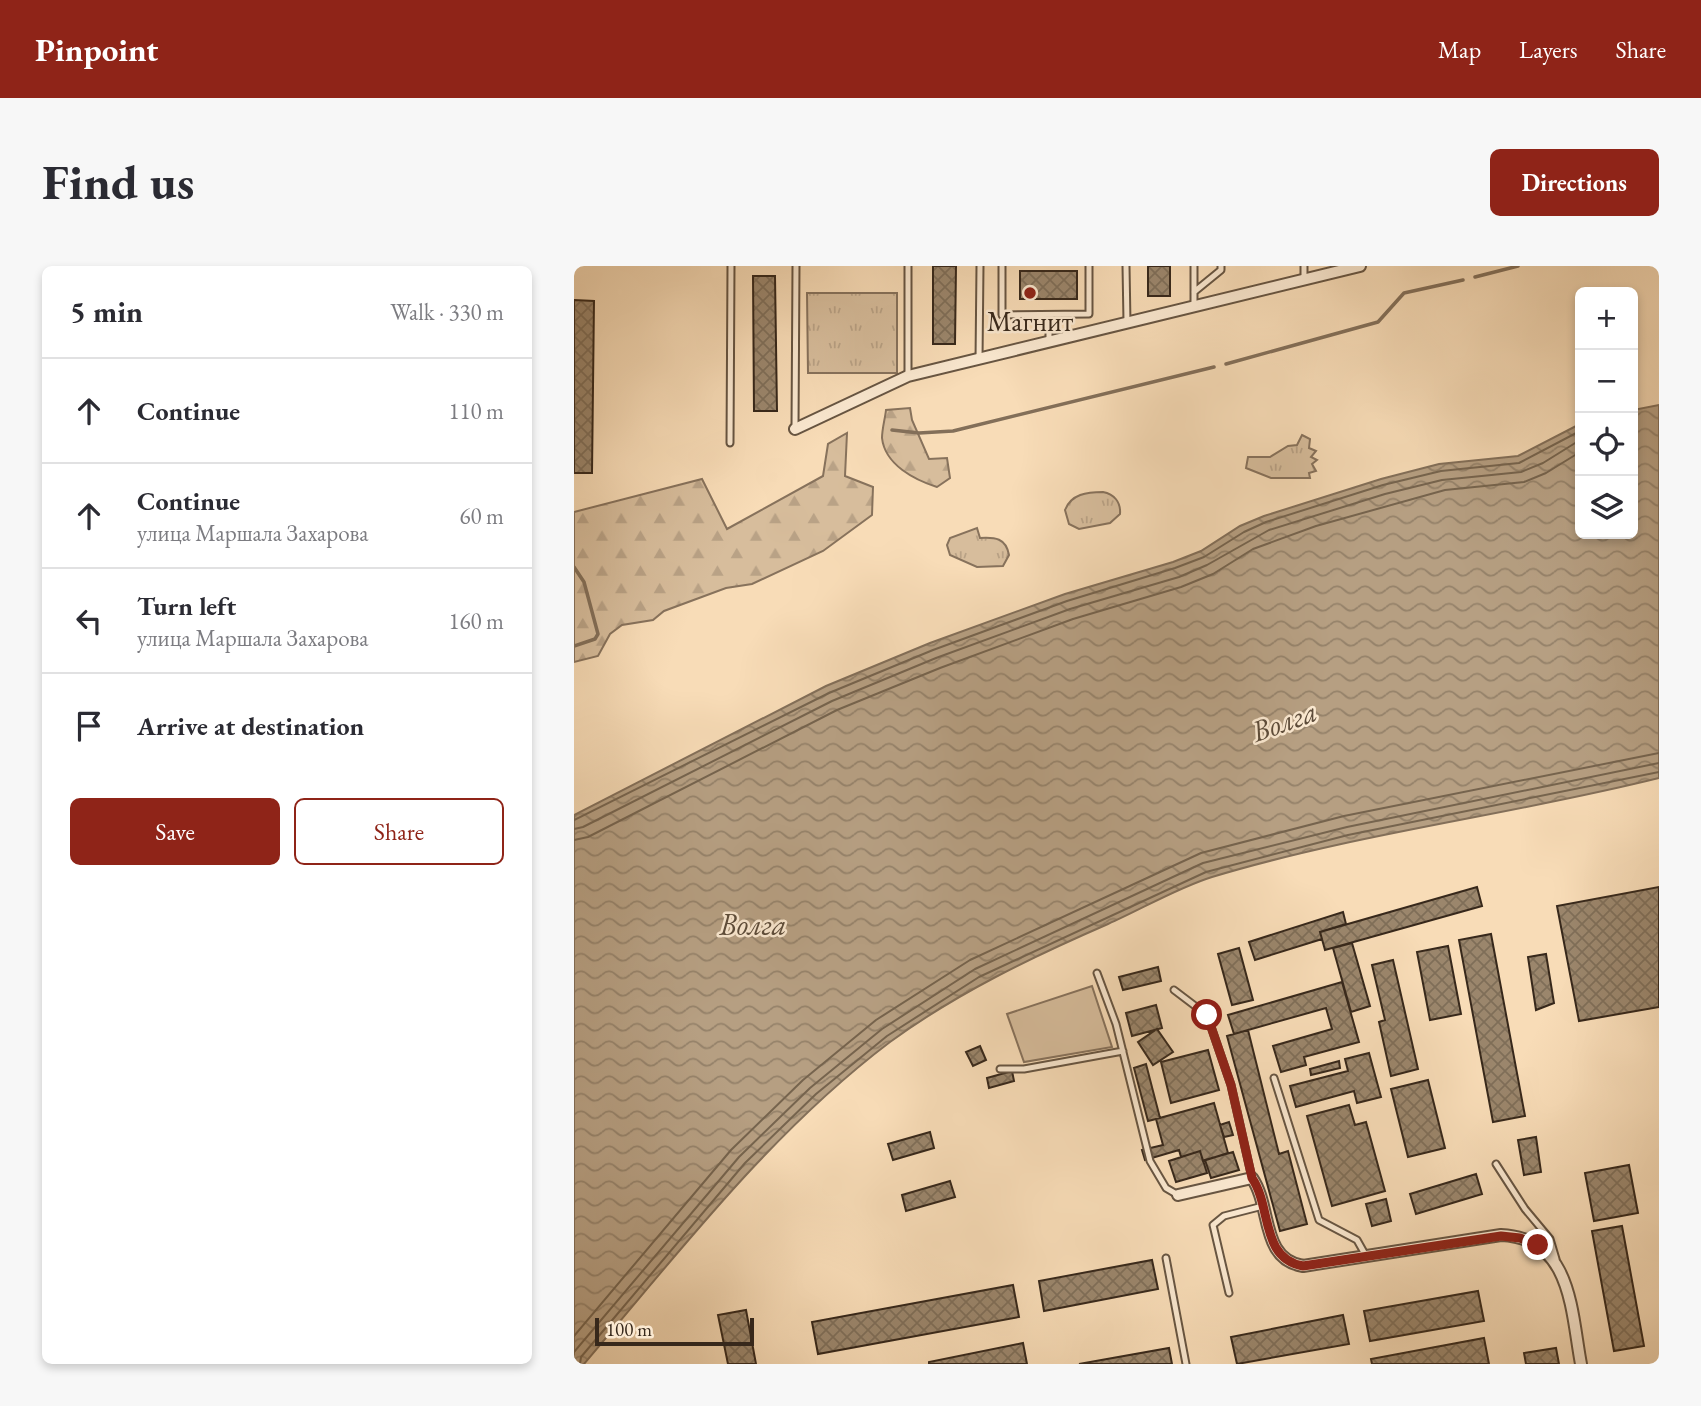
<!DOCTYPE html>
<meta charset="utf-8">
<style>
:root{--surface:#fff;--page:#f7f7f7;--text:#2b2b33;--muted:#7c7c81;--line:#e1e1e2;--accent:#8f2418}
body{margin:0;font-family:"EB Garamond",serif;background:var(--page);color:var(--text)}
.controls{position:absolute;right:21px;top:21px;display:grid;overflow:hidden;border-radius:10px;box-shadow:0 4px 10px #0003}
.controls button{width:63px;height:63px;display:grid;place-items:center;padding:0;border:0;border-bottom:2px solid var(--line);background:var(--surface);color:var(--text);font:35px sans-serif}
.scale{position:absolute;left:21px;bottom:18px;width:159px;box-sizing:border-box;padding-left:7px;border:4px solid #37281b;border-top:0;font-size:19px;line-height:24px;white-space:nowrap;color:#37281b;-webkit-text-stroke:5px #fae8d0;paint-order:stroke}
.stop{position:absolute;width:21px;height:21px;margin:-16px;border:5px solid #8f2418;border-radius:50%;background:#fff}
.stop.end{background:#8f2418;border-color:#fff;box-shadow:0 2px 7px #0008}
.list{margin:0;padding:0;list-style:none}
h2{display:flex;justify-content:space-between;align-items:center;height:91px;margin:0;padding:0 28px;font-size:30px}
h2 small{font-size:23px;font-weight:400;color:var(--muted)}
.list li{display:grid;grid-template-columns:46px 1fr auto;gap:21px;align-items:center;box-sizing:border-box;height:105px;padding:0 28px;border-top:2px solid var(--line)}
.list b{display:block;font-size:26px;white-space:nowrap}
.list p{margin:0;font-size:23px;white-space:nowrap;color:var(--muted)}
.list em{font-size:23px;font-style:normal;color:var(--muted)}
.actions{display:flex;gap:14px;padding:21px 28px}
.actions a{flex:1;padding:16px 0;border:2px solid var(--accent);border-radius:10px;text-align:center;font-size:24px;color:var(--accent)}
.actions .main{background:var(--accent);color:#fff}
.icon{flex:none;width:38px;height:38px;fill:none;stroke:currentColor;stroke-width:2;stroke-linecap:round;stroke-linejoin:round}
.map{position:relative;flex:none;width:1085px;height:1098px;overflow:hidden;border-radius:10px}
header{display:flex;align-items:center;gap:42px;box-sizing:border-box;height:98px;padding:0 35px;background:var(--accent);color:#fff}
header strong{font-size:33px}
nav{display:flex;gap:38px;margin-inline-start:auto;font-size:24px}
.intro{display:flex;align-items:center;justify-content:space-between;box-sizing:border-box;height:168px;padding:0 42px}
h1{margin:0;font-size:49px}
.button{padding:18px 32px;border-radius:10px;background:var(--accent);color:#fff;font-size:24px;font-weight:700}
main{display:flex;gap:42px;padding:0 42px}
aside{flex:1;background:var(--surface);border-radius:10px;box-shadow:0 4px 10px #0003}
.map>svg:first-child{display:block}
.forest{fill:url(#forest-firs);stroke:#87725c;stroke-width:2}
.park{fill:url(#park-tufts);stroke:#87725c;stroke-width:2}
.garden{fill:#d7bd9c;stroke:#87725c;stroke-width:2}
.water{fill:url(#water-waves);stroke:#836f59;stroke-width:2}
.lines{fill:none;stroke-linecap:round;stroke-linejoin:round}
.shore{stroke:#76644e;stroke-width:2}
.stream{stroke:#836f59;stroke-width:3.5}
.building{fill:url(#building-cross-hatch);stroke:#37281b;stroke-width:2}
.lane-casing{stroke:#675542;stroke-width:9}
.street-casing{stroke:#675542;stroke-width:14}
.lane{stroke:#fae8d0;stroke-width:5}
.street{stroke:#fae8d0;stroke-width:10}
.route{stroke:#8f2418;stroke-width:9}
.poi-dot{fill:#8f2418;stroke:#fae8d0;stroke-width:2.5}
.labels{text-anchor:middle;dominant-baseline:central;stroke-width:5;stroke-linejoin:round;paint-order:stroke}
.poi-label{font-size:28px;fill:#37281b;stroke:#fae8d0}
.water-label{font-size:30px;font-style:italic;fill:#5d4c3a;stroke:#fae8d0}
</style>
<header>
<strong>Pinpoint</strong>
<nav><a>Map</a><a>Layers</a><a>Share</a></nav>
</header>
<div class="intro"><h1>Find us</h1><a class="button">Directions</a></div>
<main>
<aside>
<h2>5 min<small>Walk · 330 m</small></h2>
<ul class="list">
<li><svg class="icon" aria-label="ahead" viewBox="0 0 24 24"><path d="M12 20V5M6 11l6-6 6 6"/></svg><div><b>Continue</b></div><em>110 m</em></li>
<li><svg class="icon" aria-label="ahead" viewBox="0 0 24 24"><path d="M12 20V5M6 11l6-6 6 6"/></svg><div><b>Continue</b><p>улица Маршала Захарова</p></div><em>60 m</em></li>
<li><svg class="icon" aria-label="left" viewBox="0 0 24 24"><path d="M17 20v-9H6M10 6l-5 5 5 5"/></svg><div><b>Turn left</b><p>улица Маршала Захарова</p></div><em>160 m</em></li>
<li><svg class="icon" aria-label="arrive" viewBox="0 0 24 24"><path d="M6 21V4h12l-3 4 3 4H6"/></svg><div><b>Arrive at destination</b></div></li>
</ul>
<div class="actions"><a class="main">Save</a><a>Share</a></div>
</aside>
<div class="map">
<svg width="1085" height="1098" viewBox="0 0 1085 1098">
<defs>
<pattern id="forest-firs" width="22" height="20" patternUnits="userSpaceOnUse" patternTransform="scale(1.75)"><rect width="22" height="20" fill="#d7bd9c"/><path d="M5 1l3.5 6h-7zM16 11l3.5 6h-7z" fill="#b9a286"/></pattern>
<pattern id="park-tufts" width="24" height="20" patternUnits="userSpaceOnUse" patternTransform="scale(1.75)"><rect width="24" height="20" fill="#d7bd9c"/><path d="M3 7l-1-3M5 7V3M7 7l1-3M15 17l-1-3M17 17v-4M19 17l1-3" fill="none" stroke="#b9a286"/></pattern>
<pattern id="water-waves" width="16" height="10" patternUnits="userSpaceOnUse" patternTransform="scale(1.75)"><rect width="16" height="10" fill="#b69f82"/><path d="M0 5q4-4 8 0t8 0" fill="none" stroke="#95826a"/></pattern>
<pattern id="building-cross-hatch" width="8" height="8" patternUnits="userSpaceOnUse" patternTransform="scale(1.75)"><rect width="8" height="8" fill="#9b866c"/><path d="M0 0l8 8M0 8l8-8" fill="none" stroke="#7f6e58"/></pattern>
</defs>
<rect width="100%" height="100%" fill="#f8dcb7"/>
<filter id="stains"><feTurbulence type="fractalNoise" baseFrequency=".00286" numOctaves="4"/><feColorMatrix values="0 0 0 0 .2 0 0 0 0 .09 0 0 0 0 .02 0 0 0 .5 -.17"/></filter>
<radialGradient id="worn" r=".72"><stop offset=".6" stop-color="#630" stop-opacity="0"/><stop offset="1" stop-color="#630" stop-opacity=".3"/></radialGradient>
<!-- forest -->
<path class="forest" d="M336,142L338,154L355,193L373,192L376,212L363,221C341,214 311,199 308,172C308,163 311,153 312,144Z
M273,167L271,210L299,221L298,249L249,285L178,318L152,322L90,345L79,354L48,359L36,368L24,390L0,396V246L128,213L153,263L249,210L254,178Z"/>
<!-- park -->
<path class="park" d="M233,27H323V107H234Z
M728,169L736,173L735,182L742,185L737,191L743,194L738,198L742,205L735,207L736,212H697L672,202L674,191H696L714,180L723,179Z
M529,226C540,228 547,236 546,248L536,257L505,263L495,258L491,244C497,228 513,226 529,226Z
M403,262L406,272C421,271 432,272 435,289L429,300L403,301L376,289L373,279L376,272Z"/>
<!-- garden -->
<path class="garden" d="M518,720L538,781L450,796L433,748Z"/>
<!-- water -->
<path class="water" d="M1085,139V512C937,549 784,567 638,611C603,622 568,643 534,658C458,691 383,727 316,776C197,866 106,985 10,1098H0V549L252,420L356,377L491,328L599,296L627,285L666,260L690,250L807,213L865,198L944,190L1006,158V268H1059V144Z"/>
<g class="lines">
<!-- shore -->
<path class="shore" d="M0,554L255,427L359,384L493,335L601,302L630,291L670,266L692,256L809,219L867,205L945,197L1006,165
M0,563L9,561L258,435L362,392L496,343L605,311L633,299L695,264L811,228L868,214L947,206L969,197L1006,174
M0,574L14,571L263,444L366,402L499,353L607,321L639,308L679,283L742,260L871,224L950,216L972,207L1006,186
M0,1070L157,884L229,814L302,754L396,694L627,587L770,550L1085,487
M0,1086L165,891L236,822L308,763L401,703L629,597L773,561L1085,497
M6,1098L7,1091L171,897L242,828L313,770L405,711L632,606L774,569L1085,506"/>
<!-- stream -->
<path class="stream" d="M901,11L944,0
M652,98L804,56L830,27L889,14
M318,164L345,167L379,165L640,101
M0,301L10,316L24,368L21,373L0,380"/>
</g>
<!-- building -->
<path class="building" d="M359,0H382L381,78H359Z
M574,0H596V30H574Z
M446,5H503V33H446Z
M179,10H201L203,145H180Z
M0,34L20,35L18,207H0Z
M903,621L908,640L751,684L746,666Z
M1085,621V741L1005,755L983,640Z
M769,646L772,658L746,666L748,673L681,694L675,676Z
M917,668L951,850L919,856L885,674Z
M778,677L796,740L777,746L759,682Z
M874,680L887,748L856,754L843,686Z
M665,682L679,734L658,739L644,688Z
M972,688L980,737L962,744L954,691Z
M819,694L844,803L817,810L805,756L811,754L798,699Z
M584,701L587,715L549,724L545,711Z
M768,716L785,776L730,791L732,799L707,806L699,780L758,763L752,742L660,768L654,749Z
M582,739L588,762L558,770L552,747Z
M583,763L599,786L579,799L564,776Z
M674,764L705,888L714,885L733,958L706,965L653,770Z
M406,780L412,794L399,800L392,786Z
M634,784L645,824L597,837L587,796Z
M795,787L807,831L783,837L780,825L722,841L716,820L774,805L771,793Z
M765,795L766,802L737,809L736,803Z
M572,798L586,852L574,855L560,802Z
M438,805L440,815L415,822L413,812Z
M854,814L871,882L834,891L817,823Z
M640,837L654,887L629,895L626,885L607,891L605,884L571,894L568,884L589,879L582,853Z
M775,839L781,859L792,856L811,925L758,940L733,850Z
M655,856L659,869L650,871L646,859Z
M356,866L360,882L319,894L314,878Z
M962,871L967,906L950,909L944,874Z
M626,885L633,907L602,916L595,895Z
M659,886L665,904L637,912L631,894Z
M1055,899L1064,947L1020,955L1011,907Z
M902,908L908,928L842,948L836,928Z
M376,915L381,931L332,945L328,929Z
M812,933L817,955L798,960L792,938Z
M1048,960L1070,1080L1040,1085L1018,965Z
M578,994L584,1023L470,1045L465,1015Z
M439,1019L445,1051L244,1088L238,1056Z
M904,1025L910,1055L796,1075L790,1045Z
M172,1044L182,1098H154L144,1049Z
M769,1049L775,1078L663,1098L657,1071Z
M910,1072L915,1098H798L797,1093Z
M449,1077L453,1098H355V1096Z
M595,1082L598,1098H505Z
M982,1082L985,1098H952L950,1087Z"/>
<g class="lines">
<defs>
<path id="lane" d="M428,0V49L515,48V0
M552,0L553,56
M620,0V39
M730,0V14
M620,26L647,4V0
M475,49V76
M405,94L406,0
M334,110V0
M221,161L222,0
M156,177L157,0
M523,707L542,758L576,895L592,922L604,929
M600,724L633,749L657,819L678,912
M426,803H450L549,785
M700,812L745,954L783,974L792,990
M922,898L951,943L976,973L982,993
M592,992L612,1098
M655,1027L639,959L650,950L689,940"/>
<path id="street" d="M221,163L334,110L786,0
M604,929L678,912C698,941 686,993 729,1000L927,969C998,972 997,1045 1007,1098"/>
</defs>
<!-- lane casing -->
<use href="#lane" class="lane-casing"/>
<!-- street casing -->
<use href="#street" class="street-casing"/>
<!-- lane -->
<use href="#lane" class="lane"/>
<!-- street -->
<use href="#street" class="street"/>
</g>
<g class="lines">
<!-- route -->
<path class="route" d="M633,749L657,819L678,912C698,941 686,992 729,1000L927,970L946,972L964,979"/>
</g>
<!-- markers -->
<circle class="poi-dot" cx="456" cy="27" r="7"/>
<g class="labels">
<!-- poi labels -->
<g class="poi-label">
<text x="456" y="55">Магнит</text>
</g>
<!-- water labels -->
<g class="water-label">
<text transform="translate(710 455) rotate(-20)">Волга</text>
<text x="179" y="658">Волга</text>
</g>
</g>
<rect width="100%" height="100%" filter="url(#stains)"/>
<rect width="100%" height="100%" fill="url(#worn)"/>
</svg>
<div class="controls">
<button>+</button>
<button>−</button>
<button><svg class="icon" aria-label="locate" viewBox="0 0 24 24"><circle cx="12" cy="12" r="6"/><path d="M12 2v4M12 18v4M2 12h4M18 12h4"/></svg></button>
<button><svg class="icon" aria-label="layers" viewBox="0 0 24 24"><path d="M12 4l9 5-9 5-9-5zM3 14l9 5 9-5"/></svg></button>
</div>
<div class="scale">100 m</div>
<div class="stop" style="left:633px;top:749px"></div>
<div class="stop end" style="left:964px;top:979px"></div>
</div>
</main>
